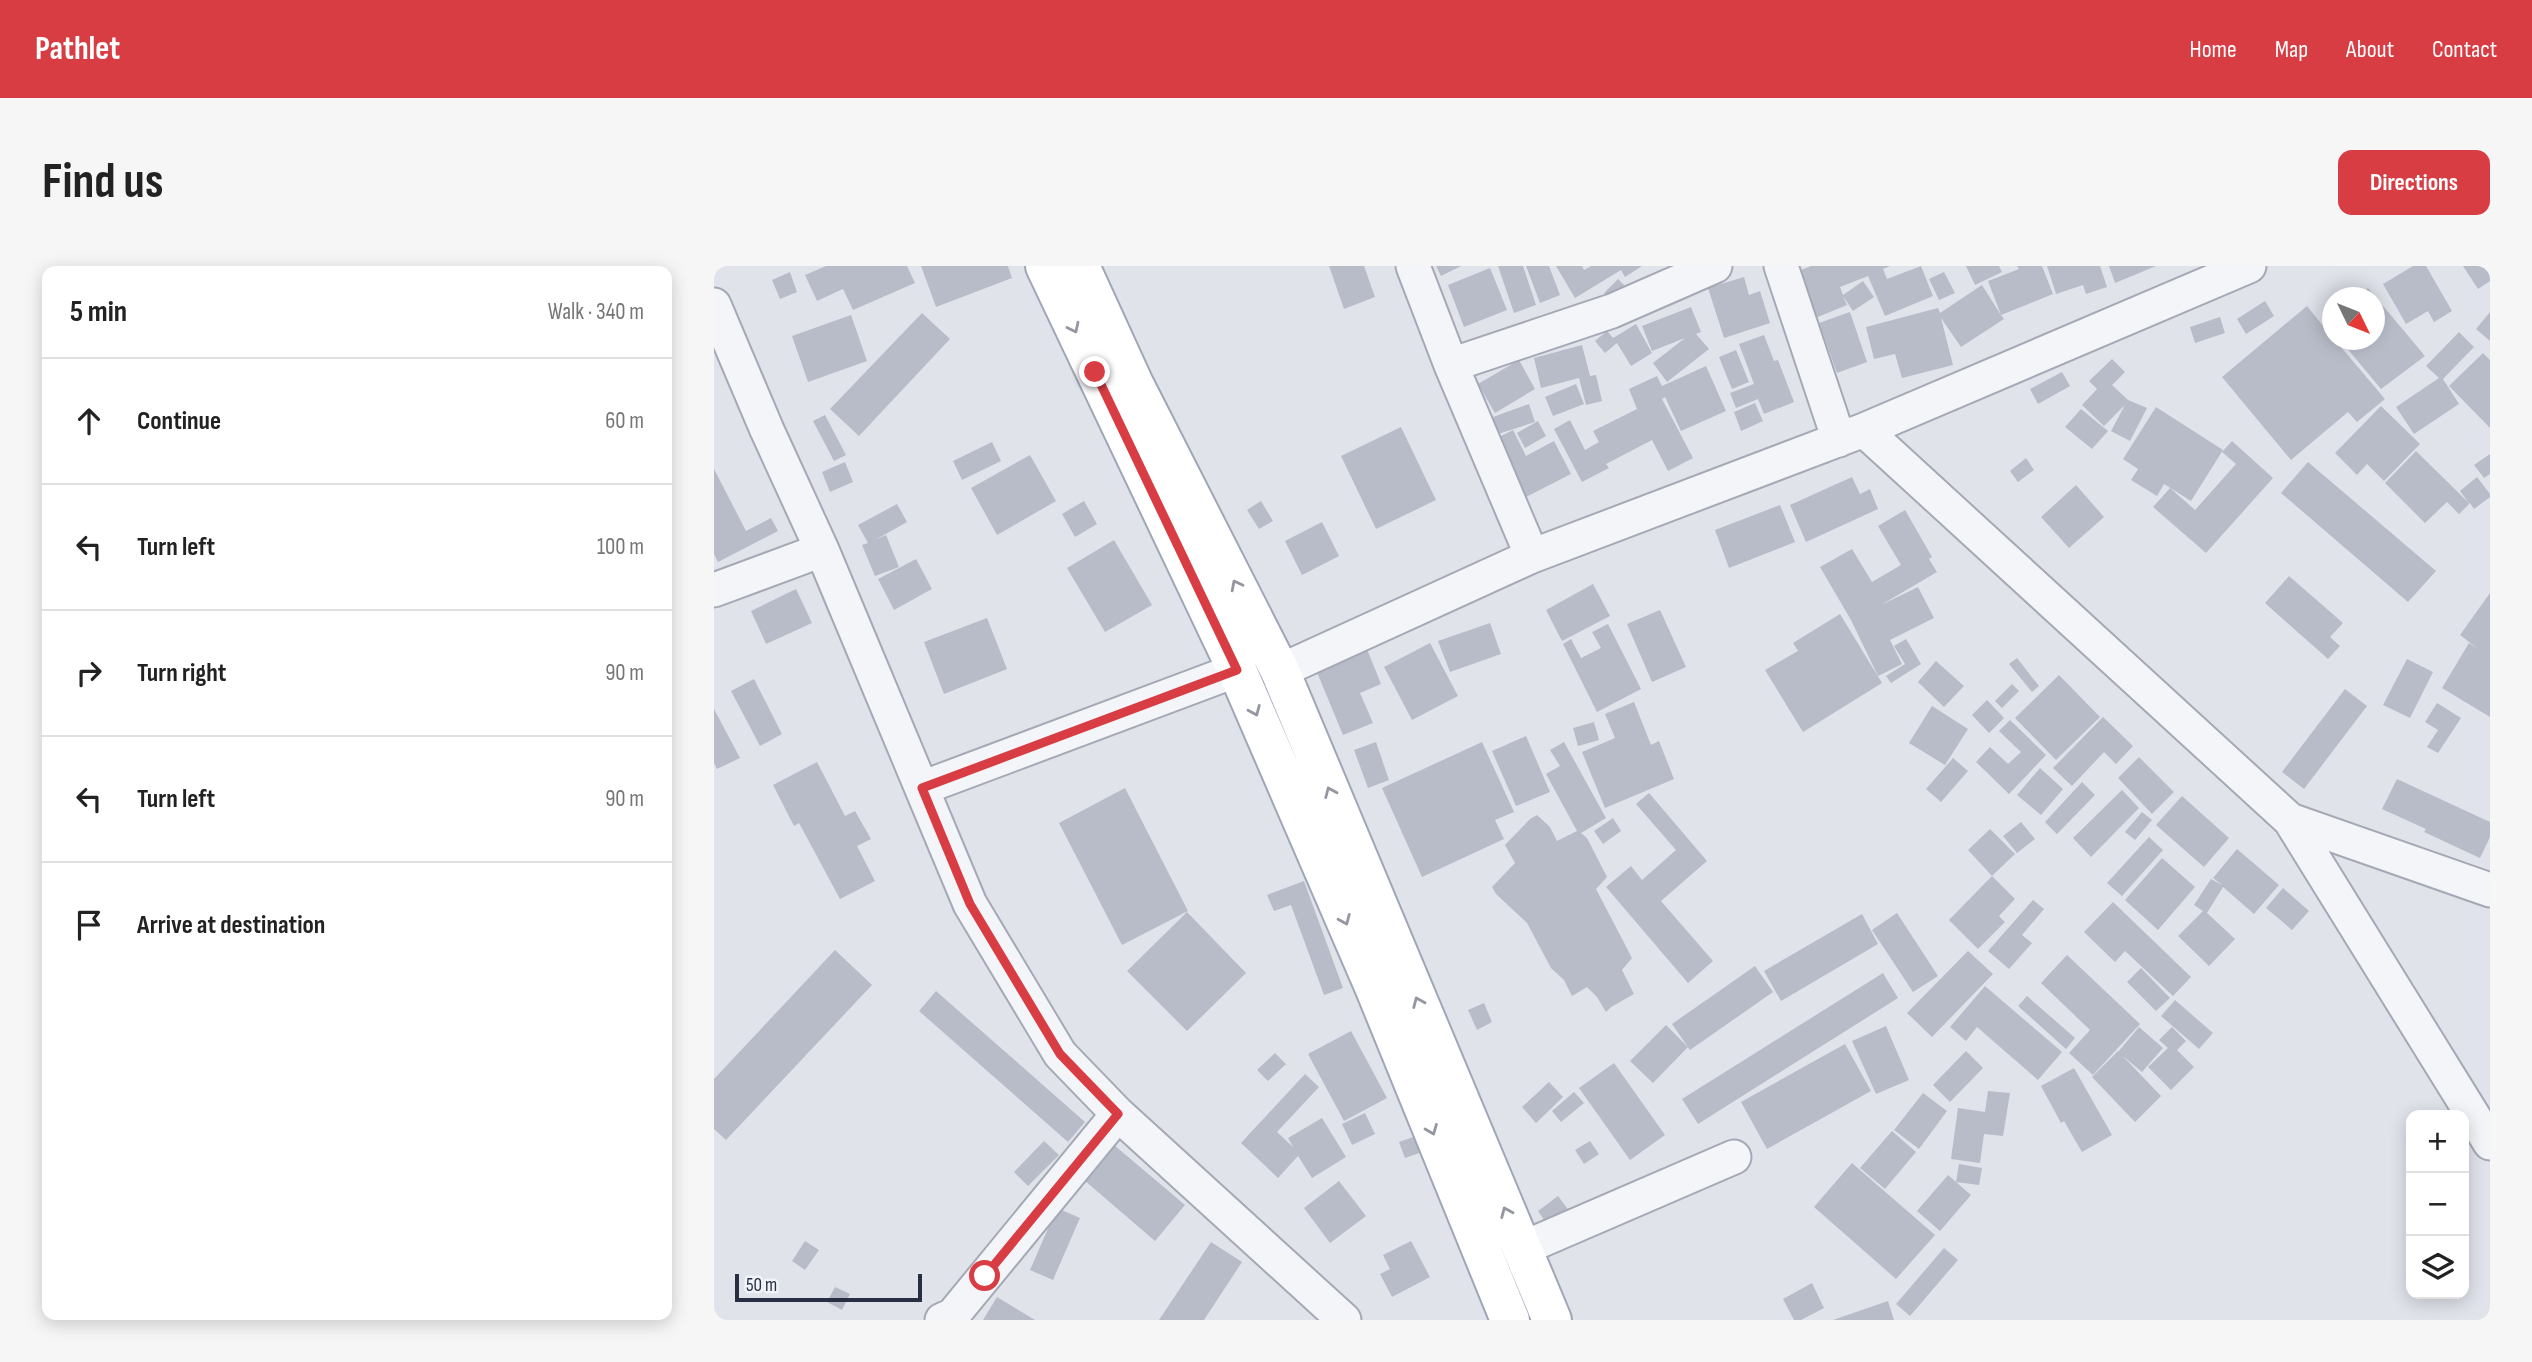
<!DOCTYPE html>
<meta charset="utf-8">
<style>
:root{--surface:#fff;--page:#f6f6f6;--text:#222;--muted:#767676;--line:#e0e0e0;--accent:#d83d44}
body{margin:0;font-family:"Sofia Sans Condensed",sans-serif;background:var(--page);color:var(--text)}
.controls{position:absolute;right:21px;bottom:21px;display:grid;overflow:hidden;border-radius:14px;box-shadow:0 4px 18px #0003}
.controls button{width:63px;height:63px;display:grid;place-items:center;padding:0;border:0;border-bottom:2px solid var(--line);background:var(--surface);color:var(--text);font:35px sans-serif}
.compass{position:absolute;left:1608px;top:21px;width:63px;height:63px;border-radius:50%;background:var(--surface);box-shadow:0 4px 18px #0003;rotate:133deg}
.scale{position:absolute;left:21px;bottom:18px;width:187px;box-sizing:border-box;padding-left:7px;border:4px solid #282f43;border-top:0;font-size:19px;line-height:24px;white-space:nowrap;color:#282f43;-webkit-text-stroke:5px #f0f3f8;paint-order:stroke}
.stop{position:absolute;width:21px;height:21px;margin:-16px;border:5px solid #d83d44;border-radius:50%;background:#fff}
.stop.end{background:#d83d44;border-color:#fff;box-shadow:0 2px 7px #0008}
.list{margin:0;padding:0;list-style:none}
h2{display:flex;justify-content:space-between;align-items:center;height:91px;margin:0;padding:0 28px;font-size:30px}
h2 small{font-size:23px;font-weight:400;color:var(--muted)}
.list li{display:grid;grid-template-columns:46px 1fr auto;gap:21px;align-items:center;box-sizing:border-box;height:126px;padding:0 28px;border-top:2px solid var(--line)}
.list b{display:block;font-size:26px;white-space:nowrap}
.list em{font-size:23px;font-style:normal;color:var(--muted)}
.icon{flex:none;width:38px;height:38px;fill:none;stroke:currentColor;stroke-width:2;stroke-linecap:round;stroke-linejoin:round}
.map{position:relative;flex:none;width:1776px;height:1054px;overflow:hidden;border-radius:14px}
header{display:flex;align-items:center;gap:42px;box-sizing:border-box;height:98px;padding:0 35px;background:var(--accent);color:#fff}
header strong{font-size:33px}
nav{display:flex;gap:38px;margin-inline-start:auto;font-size:24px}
.intro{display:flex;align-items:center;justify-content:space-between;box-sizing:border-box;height:168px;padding:0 42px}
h1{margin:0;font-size:49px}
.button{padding:18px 32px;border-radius:14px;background:var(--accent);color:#fff;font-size:24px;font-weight:700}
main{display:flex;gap:42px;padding:0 42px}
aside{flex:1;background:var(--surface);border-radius:14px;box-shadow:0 4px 18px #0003}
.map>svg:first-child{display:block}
.building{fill:#b7bcc8}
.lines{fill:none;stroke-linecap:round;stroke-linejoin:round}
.minor-casing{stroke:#a5a9b5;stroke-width:37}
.major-casing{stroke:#9fa6b7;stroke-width:42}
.minor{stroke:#f3f5f8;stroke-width:33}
.major{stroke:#fff;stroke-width:38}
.oneway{stroke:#9497a1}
.route{stroke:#d83d44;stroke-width:9}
</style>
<header>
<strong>Pathlet</strong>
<nav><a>Home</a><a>Map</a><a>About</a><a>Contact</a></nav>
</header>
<div class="intro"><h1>Find us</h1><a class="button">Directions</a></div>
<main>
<aside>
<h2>5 min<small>Walk · 340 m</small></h2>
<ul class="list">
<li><svg class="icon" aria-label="ahead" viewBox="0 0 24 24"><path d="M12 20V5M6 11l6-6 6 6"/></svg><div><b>Continue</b></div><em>60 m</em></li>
<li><svg class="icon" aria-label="left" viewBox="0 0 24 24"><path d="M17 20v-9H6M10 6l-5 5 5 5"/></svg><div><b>Turn left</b></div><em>100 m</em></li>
<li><svg class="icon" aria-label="right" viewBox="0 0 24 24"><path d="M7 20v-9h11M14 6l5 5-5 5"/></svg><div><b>Turn right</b></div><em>90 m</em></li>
<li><svg class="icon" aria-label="left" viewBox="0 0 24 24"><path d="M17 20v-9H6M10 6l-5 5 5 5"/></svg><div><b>Turn left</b></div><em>90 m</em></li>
<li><svg class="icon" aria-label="arrive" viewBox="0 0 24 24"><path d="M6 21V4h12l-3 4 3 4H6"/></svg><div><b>Arrive at destination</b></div></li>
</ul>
</aside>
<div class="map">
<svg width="1776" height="1054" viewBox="0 0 1776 1054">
<rect width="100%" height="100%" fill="#e0e3ea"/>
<!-- building -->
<path class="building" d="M112,0H193L201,17L139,44L129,23L103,35L91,9Z
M207,0H294L298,12L222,41Z
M615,0H650L661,31L630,43Z
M722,0H747L727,10Z
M784,0H809L822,39L800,47Z
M812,0H835L846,29L826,37Z
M842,0H868L870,4L877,0H928L911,11L907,4L861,32Z
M1097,0H1176L1169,3L1173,13L1207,0L1219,30L1171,50L1154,10L1126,21L1129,29L1149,15L1160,31L1139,45L1129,30L1133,39L1099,53L1080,7Z
M1252,0H1285L1288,6L1261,19Z
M1303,0H1328L1339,28L1287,49L1290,53L1247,81L1227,52L1239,99L1188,112L1181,88L1160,93L1152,61L1224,42L1226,47L1268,19L1287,49L1274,15L1305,3Z
M1333,0H1386L1393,21L1372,28L1369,19L1342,28Z
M1395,0H1442L1401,17Z
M1699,0H1712L1738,45L1720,56L1714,45L1692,58L1669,18Z
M1749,0H1776V15L1764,23Z
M776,2L793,44L750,61L734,19Z
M76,6L83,26L66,33L58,14Z
M1230,6L1241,27L1225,34L1215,13Z
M1030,11L1035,29L1046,25L1056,57L1010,72L994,22Z
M904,13L916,25L902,39L890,27Z
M1654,22L1711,90L1667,123L1626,74H1661V32H1644Z
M1551,35L1560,50L1532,68L1523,53Z
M1593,40L1618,71V74H1621L1671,133L1643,156L1634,146L1577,194L1508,111Z
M977,41L987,66L982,68L995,83L953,116L939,97L971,72L938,85L928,60Z
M1136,46L1153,96L1123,107L1105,57Z
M1776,46V75L1762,63Z
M208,47L236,73L145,170L116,143Z
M137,49L153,95L94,116L78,70Z
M1506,51L1511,67L1481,77L1476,61Z
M922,58L938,87L917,100L903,77L891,87L881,75L893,65L899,72Z
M1745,66L1760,81L1729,113L1745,138L1700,168L1682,141L1725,112L1712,100Z
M1050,69L1060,95L1064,94L1080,136L1050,148L1044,133L1022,142L1016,127L1040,118L1025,78Z
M868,79L876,110L882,109L888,135L872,139L865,112L827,122L820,92Z
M1022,84L1035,116L1018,123L1005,91Z
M1769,87L1776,94V162L1735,120Z
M1398,93L1411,106L1398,119L1414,134L1433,142L1416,175L1397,165L1411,139L1390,160L1368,139L1383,123L1375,115Z
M805,94L821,123L781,147L764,118Z
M992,100L1012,145L967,165L951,131L948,133L979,192L954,205L938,174L892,198L895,202L868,216L840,163L856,154L871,184L885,176L879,165L923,143L915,123L943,110L948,120Z
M1348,106L1356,120L1324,138L1316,123Z
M862,118L870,138L839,150L831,131Z
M1041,137L1049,155L1027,165L1020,146Z
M815,138L821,156L784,168L779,151Z
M1667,140L1706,178L1670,215L1653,198L1643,209L1621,187Z
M1442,141L1509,184L1477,235L1450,218L1443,230L1417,214L1424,203L1409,193Z
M1367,143L1394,165L1378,183L1351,161Z
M111,149L132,189L120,195L99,155Z
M824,155L832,170L811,182L803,167Z
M687,161L722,234L662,263L627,190Z
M799,164L812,190L840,175L857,208L810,232L781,173Z
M1518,175L1559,212L1492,287L1439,241L1456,222L1481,244L1522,198L1508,186Z
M278,176L287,195L248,214L239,195Z
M1702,185L1755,237L1746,225L1763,211L1776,228V231L1760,243L1756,237L1745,248L1733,236L1711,257L1671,217Z
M1776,188V208L1770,212L1760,199Z
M316,189L342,235L283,269L257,222Z
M1312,192L1320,204L1304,216L1296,205Z
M131,196L139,216L116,226L108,206Z
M1594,196L1722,305L1694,336L1567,227Z
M0,203L32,265L57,252L64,265L4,296L0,288Z
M1138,211L1146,228L1156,223L1164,243L1092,276L1076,239Z
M1362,219L1390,251L1355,282L1327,251Z
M370,235L383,258L361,271L348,248Z
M547,235L559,255L545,263L533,244Z
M183,238L193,256L161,274L172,269L185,301L161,310L148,279L154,277L144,259Z
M1066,239L1081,276L1015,302L1001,264Z
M1191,244L1218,291L1215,293L1223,306L1167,339L1204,321L1220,352L1176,374L1188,398L1164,410L1137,354L1106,301L1138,283L1158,316L1187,299L1164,260Z
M608,256L625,290L588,309L571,275Z
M400,274L438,339L391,366L353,302Z
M202,293L218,323L180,344L164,313Z
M1575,310L1629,357L1616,371L1626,380L1614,393L1551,337Z
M879,318L896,350L848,375L832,344Z
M82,323L98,357L52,378L37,345Z
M1776,327V451L1728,422L1755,377L1763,382L1746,369Z
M946,344L972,401L938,416L913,358Z
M1126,348L1168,417L1089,466L1051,404L1084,385L1079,377Z
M273,352L293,403L230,428L210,376Z
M776,357L787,388L736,406L724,375Z
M894,358L927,423L883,446L849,378L857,373L867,392L887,382L878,366Z
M1192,373L1207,398L1177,417L1172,410L1191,398L1180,380Z
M716,377L744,430L698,454L670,401Z
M653,383L667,418L646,427L659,457L629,469L602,404Z
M1303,392L1325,420L1318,426L1295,398Z
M1693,393L1719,406L1696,452L1669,439Z
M1222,395L1250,420L1230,441L1204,416Z
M1345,409L1386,451L1342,494L1301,452Z
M40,413L68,468L46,480L17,425Z
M1298,418L1305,425L1288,442L1281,435Z
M1631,423L1653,440L1590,523L1568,506Z
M1273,434L1290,452L1275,467L1258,449Z
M920,436L937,479L945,475L960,513L891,542L868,486L901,472L891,448Z
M1723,437L1747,452L1724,487L1713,481L1724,464L1711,456Z
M1218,440L1254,463L1231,499L1195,477Z
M0,443L26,492L3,503L0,497Z
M1389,451L1419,480L1402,498L1390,486L1358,520L1339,502Z
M1296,454L1332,489L1295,528L1262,496L1276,481L1294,498L1307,486L1285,465Z
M880,456L885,474L864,480L859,462Z
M812,470L836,526L802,540L778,485Z
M662,476L675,514L654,522L640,484Z
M768,476L800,546L781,554L790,573L708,611L668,522Z
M850,476L892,552L867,567L873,572L893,611L882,623L918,692L908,704L920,728L897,741L892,746L883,731L873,721L858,730L850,714L837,702L813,657L782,628L778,621L801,597L791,579L816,553L823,549L836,561L843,575L863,565L832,508L846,500L836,484Z
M1425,491L1460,526L1438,548L1404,512Z
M1239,492L1254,505L1227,536L1212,523Z
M103,496L131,550L141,545L157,573L143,580L161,615L126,633L85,557L80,560L59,519Z
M1326,502L1349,523L1327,549L1303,529Z
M1683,513L1776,556V571L1766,592L1710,566L1712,563L1668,543Z
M1368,516L1381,529L1343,568L1331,556Z
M411,522L474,645L408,679L345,557Z
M1408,524L1425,542L1377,591L1359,572Z
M935,527L993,595L947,635L999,695L974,717L892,621L917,600L928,614L962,584L922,538Z
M1468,530L1515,572L1490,601L1442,559Z
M1428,546L1438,554L1421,574L1411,566Z
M899,552L907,565L889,578L880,565Z
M1307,556L1321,573L1303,587L1289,570Z
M1276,563L1301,588L1278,610L1254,584Z
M1435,571L1449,584L1408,630L1393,617Z
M1523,583L1565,619L1540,648L1509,621L1493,647L1521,673L1495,700L1464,670L1489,645L1480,639L1497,613L1508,619L1499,612Z
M1448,592L1481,621L1444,664L1411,634Z
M1278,610L1301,633L1285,650L1291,656L1264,683L1235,654Z
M590,615L629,722L610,729L577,639L560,645L553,629Z
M1569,622L1595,645L1578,664L1552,642Z
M1319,634L1330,643L1308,669L1318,677L1295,703L1274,685Z
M1399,636L1477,711L1459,730L1411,685L1401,696L1370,666Z
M473,646L532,707L473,765L413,705Z
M1183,647L1224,710L1199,726L1158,664Z
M1148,648L1164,678L1067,735L1050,705Z
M121,684L158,719L12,874L0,863V813Z
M1254,685L1279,708L1218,771L1193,747Z
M1353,689L1426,758L1379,809L1355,787L1376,764L1327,717Z
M1041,700L1059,726L976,784L974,781L939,817L916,795L952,759L974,781L958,758Z
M1427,702L1456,732L1442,745L1413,716Z
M1169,707L1184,732L984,858L968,833Z
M1271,720L1348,786L1324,814L1263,761L1252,775L1236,761Z
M222,725L371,856L354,876L205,745Z
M1313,730L1361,772L1352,783L1304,740Z
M1461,734L1499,767L1485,783L1447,750Z
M770,737L778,756L763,764L754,744Z
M1172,760L1195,814L1162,828L1138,775Z
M1425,761L1449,782L1428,806L1404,786Z
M1458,761L1472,775L1463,784L1480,801L1457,824L1434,801L1454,782L1445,774Z
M637,765L673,832L630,855L594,788Z
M1131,778L1157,825L1053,883L1027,836Z
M1252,785L1269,802L1236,836L1219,819Z
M1404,785L1447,830L1421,856L1378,811Z
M561,787L572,798L554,815L543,804Z
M900,797L951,869L916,894L865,822Z
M1360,802L1398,869L1368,886L1350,855L1347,857L1327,820Z
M591,808L605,821L563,866L579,881L574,872L608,852L632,891L598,912L584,890L564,912L527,877Z
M835,816L849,831L822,857L808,841Z
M1274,825L1296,827L1289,870L1270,868L1266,897L1237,893L1244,842L1271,846Z
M860,826L870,837L847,856L838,845Z
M1209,827L1233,845L1205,883L1180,864Z
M651,847L661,868L638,879L628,858Z
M1178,865L1202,886L1171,923L1146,902Z
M702,870L708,886L691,892L685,876Z
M330,875L345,889L314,920L300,906Z
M876,875L885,888L870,898L861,884Z
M400,879L471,939L441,975L370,914Z
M1138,897L1221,969L1182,1013L1100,941Z
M1245,898L1268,902L1265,919L1242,916Z
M1234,909L1257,929L1226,965L1203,945Z
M625,915L652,950L616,977L590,942Z
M844,930L856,946L835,961L824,945Z
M343,942L366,952L339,1014L316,1004Z
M91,975L105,984L91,1004L78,995Z
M697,975L716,1011L678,1031L666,1008L676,1003L669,989Z
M497,976L528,996L490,1054H445Z
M1230,982L1244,994L1196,1050L1182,1038Z
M1098,1017L1110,1042L1087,1054H1080L1069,1033Z
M121,1021L136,1028L128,1044L113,1036Z
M283,1031L321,1054H269Z
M1174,1035L1180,1054H1119Z"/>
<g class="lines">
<defs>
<path id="minor" d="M699,0L737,99L818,290
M1067,0L1125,174
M0,39L53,164L108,284L256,638L346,788L404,848L630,1054
M737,99L898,45L1001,0
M1150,164L1576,554L1776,624
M0,324L108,284
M566,405L818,290L1150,164L1535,0
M208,522L523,404
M1576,554L1776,877
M807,983L1020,891
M228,1054L239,1049L404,848"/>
<path id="major" d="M331,0L523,404L661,723L796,1054
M366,0L419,116L566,405L838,1054"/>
</defs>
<!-- minor casing -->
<use href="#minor" class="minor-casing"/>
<!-- major casing -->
<use href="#major" class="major-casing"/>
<!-- minor -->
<use href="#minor" class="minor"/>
<!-- major -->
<use href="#major" class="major"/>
</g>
<!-- one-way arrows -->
<defs><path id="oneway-chevron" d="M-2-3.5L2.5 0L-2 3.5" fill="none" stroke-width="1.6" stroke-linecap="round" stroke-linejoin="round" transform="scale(1.75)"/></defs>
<g class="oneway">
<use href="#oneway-chevron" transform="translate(360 62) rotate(64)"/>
<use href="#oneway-chevron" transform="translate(522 319) rotate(-117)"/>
<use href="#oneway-chevron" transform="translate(541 445) rotate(67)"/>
<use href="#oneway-chevron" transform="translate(616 526) rotate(-113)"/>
<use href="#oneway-chevron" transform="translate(631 654) rotate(67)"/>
<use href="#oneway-chevron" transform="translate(704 736) rotate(-113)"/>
<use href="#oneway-chevron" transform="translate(718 864) rotate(68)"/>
<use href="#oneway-chevron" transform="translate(792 946) rotate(-113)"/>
</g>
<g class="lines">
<!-- route -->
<path class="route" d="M271,1010L404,848L346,788L256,638L208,522L523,404L381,106"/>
</g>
</svg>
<div class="controls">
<button>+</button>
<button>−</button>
<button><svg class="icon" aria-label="layers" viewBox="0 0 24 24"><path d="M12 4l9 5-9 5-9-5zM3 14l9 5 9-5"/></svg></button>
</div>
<svg class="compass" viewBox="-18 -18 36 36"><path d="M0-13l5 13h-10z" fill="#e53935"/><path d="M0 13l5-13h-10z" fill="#767676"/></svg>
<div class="scale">50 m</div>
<div class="stop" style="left:271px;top:1010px"></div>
<div class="stop end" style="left:381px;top:106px"></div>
</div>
</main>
